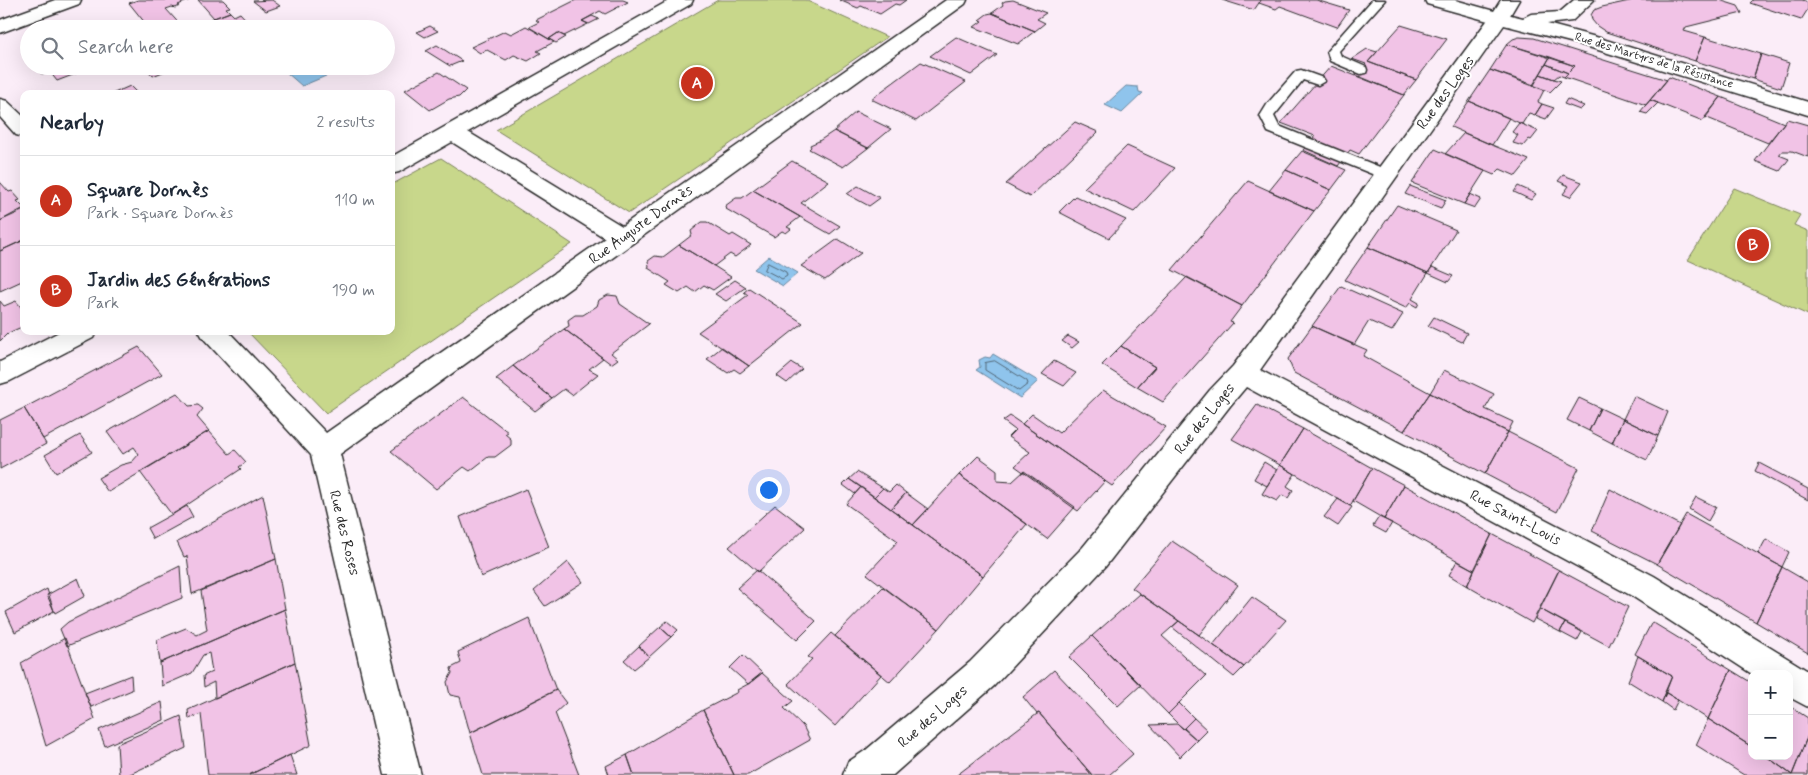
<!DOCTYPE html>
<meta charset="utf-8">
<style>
:root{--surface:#fff;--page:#f2f2f3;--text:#1f2937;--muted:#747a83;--line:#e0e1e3;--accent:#c8321e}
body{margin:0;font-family:Mynerve,sans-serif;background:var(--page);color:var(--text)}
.controls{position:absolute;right:15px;bottom:15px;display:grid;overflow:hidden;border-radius:10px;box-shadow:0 5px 20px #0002}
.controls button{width:45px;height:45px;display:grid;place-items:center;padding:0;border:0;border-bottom:1px solid var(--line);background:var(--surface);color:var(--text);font:25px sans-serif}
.you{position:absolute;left:768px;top:489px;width:18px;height:18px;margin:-12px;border:4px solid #fff;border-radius:50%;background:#1a73e8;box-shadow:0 0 0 8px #1a73e833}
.badge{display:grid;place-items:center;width:32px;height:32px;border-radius:50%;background:var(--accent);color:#fff;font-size:16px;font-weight:700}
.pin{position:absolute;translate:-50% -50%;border:2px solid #fff;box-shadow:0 1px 5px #0006}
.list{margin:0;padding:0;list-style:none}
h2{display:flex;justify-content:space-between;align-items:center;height:65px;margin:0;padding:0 20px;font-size:21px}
h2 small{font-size:16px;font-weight:400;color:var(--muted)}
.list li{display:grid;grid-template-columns:32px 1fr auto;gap:15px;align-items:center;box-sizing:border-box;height:90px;padding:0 20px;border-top:1px solid var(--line)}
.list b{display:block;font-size:19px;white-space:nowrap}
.list p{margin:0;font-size:16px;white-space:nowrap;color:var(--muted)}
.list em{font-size:16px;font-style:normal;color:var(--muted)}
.icon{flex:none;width:28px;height:28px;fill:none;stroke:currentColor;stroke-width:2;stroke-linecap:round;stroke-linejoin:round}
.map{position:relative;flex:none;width:1808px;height:775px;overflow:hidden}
.search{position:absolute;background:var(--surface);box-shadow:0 5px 20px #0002;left:20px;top:20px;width:375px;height:55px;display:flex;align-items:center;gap:12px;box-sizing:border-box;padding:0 18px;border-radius:28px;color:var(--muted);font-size:19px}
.panel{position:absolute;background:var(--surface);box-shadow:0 5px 20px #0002;left:20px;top:90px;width:375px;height:245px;border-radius:10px}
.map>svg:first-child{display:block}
.green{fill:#c8d78b;stroke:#7a815b}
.water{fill:#8fc4ec;stroke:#67879f}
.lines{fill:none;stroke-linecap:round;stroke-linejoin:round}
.shore{stroke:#536878;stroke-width:1}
.building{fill:#f1c3e6;stroke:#2b2b2b}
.lane-casing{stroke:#2b2b2b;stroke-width:3}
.street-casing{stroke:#2b2b2b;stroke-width:3}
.secondary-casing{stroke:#2b2b2b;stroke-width:3}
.lane{fill:#fff;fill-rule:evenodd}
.street{fill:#fff;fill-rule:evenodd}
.secondary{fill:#fff;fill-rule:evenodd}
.labels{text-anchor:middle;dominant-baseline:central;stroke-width:4;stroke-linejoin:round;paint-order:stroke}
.far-street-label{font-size:12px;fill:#2b2b2b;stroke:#fff}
.street-label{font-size:15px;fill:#2b2b2b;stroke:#fff}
</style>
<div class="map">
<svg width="1808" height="775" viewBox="0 0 1808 775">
<rect width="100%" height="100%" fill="#fbedf8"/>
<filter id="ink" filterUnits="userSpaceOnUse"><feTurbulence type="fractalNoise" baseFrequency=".02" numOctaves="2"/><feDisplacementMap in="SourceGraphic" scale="10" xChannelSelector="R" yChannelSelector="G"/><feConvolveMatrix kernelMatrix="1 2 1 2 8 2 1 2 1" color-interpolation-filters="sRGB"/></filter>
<g filter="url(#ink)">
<!-- green -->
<path class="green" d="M718,0H805L887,37L629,213L496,130Z
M441,158L572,244L326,413L247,331H391V185Z
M1734,188L1800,215L1794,225L1808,231V315L1688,260Z"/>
<!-- water -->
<path class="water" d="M279,66H325L333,73L302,86Z
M1126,86L1138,87L1139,92L1143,93L1122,113L1105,105Z
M769,256L798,273L783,286L754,269Z
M993,354L1038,381L1020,398L976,370L980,367L979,360L985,357L990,358Z"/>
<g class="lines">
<!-- shore -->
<path class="shore" d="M768,263L786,272L787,276L782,279L765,270Z
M995,361L1027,381L1028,384L1019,391L985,370V363Z"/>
</g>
<!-- building -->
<path class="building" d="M138,0H190L178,5L180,6L175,8L172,7L166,9L184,29H150L129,3Z
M198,0H223L230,7L226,8L230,12L214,18Z
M272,0L280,6L266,11L253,1Z
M576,0H623L628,2L605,14L600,11L582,21L588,24L564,36L558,33L549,39L529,27L539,22L536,20Z
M839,0H906L899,5L895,4L880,14L861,6L858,8Z
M1013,0L1046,13L1037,19L1045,23L1035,31L992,13L1003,5L1002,3L1005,1Z
M1222,0H1261L1254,10Z
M1261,0H1316L1349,10L1337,27L1280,6L1276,9L1259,3Z
M1719,0L1738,6L1742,13L1686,27L1684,31L1705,37L1695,61L1606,32L1597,26L1592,20L1591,15L1594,10L1602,7L1634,0Z
M1753,0H1802L1808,2V9L1801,20L1750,3Z
M230,12L234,16L240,13L251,25L246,27L248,29H225L214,18Z
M992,13L1035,31L1018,44L974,27L982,21L979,20L987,14Z
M592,16L599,19L589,24L582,21Z
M214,18L225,29H210L203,22Z
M1401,25L1447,39L1416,80L1368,62Z
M430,26L438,31L425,37L417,32Z
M526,26L554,42L537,51L541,53L528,61L514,55L506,60L487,50L480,53L471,47L505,31L511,34Z
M558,33L566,37L556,43L549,39Z
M956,37L997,55L971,75L930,56Z
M1519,37L1534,38L1667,80L1646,105L1564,77L1575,66L1507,44L1513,39Z
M1705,37L1761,54L1753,79L1695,61Z
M1507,44L1550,57L1534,85L1490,70Z
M437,45L462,61L450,66L426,51Z
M1367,49L1377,52L1368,62L1416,80L1404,95L1356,75L1366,64L1352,59Z
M1761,54L1789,63L1781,88L1753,79Z
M1550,57L1575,66L1568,73L1546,64Z
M921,62L966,82L916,121L871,99Z
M1546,64L1568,73L1564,77L1559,75L1554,79L1540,74Z
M96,66L57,81L50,72L42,74L36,69L39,66Z
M144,66H177L153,76Z
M1331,66L1404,95L1359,154L1350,150L1338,166L1303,150L1315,136L1281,123Z
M1490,70L1544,90L1538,102L1542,104L1535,115L1529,113L1522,124L1469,101Z
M439,72L466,90L459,97L449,99L430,110L405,90Z
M1540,74L1554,79L1561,81L1550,92L1533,85Z
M1669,77L1721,97L1703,121L1650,100Z
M130,86L138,94H112Z
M1721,97L1784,123L1768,143L1705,117Z
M1567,99L1584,106L1580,110L1564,104Z
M1650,100L1658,103L1647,114L1640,112Z
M1469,101L1509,118L1492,145L1451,127Z
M1542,104L1554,108L1546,119L1535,115Z
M856,112L891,129L868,148L834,131Z
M1787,119L1808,125V157L1792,151H1782L1779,155L1789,159L1780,171L1755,161Z
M1075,122L1098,132L1030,197L1006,184Z
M1519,123L1538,131L1531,140L1529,139L1523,146L1513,143L1518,135L1512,132Z
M834,131L868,148L843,167L809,149L811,147L810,145L819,141Z
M1464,133L1492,145L1529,160L1516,176L1500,169L1494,175L1445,154Z
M1127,146L1175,168L1134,212L1084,188Z
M1435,149L1485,171L1464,204L1412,183Z
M1302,151L1346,170L1331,190L1286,170Z
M792,161L829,181L801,203L840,226L830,234L753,190Z
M1286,170L1331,190L1314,211L1269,191Z
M1563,175L1582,182L1570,197L1563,194L1569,186L1558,181Z
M1248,181L1314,211L1242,306L1172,270Z
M0,182L9,192L12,191L20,200L17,201L24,208L0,221Z
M858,186L880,198L869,206L847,194Z
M1410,186L1446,200L1441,208L1405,194Z
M1518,186L1536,194L1531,200L1514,192Z
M753,190L800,217L787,227L791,229L786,233L782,231L774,237L726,209L725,206L736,198H742Z
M1470,194L1481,199L1475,208L1464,204Z
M1075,196L1100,208L1126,220L1109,238L1059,212Z
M1397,205L1456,230L1428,273L1368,247Z
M24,210V240L0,251V221Z
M702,222H707L730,236L733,234L751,245L735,257L730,254L714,266L679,245L692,235L691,231Z
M838,239L861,253L825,280L801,266Z
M24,240V280L0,291V251Z
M679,245L714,266L731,277L713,290L704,285L695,292L688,287L679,293L666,285L670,282L648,268L649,266L648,261L655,256L663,257Z
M1368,247L1428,273L1412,299L1419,303L1417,307L1410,303L1406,308L1345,280Z
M1432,267L1453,276L1448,282L1428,273Z
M1187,277L1242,306L1230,322L1233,323L1163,402L1137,387L1155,367L1121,346Z
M735,280L746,287L726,301L715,294Z
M1341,286L1403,314L1392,331L1369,321L1354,345L1312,326Z
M749,288L803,323L749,366L698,332L748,295L744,292Z
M608,295L617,296L620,304L649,324L611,353L618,359L611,364L564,329L569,326L568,320L575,315H583L597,306L599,300Z
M0,301L4,306L16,301L24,311V326L8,333L0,341Z
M1434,317L1467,333L1462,342L1428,326Z
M1312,326L1367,350L1363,356L1430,393L1404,431L1294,373L1288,359Z
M564,329L603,358L589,369L598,374L572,395L564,389L552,398L513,366Z
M1068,336L1079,342L1072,348L1062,341Z
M1121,346L1155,367L1137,387L1102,365Z
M139,347L162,374L43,439L24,408Z
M722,347L749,366L740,373L734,369L728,373L707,359Z
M1054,361L1076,373L1064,386L1042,374Z
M792,363L802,369L787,383L777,376Z
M513,366L552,398L535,411L496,379Z
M1444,370L1494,394L1485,409L1513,422L1508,432L1430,393Z
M1103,390L1166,427L1112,486L1022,424L1032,414L1059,433Z
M177,393L189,406L198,405L203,409L197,417L209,431L108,492L98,478L121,465L132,462L139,454L134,447L123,454L107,432Z
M1430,393L1508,432L1485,474L1404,431Z
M1634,396L1668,412L1658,436L1623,419Z
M463,397L508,432L505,434L511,439V445L495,457H488L470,471L464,467L436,489L391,451Z
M1579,398L1600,408L1589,431L1567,420Z
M1257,405L1303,429L1280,465L1232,439Z
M24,408L46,444L0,469V420Z
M1600,408L1623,419L1612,443L1589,431Z
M1010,416L1105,481L1078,511L1015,466L1030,452L1008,437L1015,430L1003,421Z
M1623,419L1658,436L1647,460L1612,443Z
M1303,429L1372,468L1350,506L1280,465Z
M209,431L229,454L235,450L246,462L239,467L241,469L172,515L140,472Z
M1508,432L1579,468L1557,512L1485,474Z
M80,435L92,452L56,473L45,455Z
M978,456L997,470V481L1012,482L1024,471L1075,507L1047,539L959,475Z
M1264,462L1277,470L1267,486L1254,479Z
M1759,463L1808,489V500L1755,471Z
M1280,465L1295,474L1287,486L1293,490L1288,498L1282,495L1277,501L1262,494Z
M1372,468L1404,485L1384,519L1353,501Z
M857,472L883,488L874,497L849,479Z
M959,475L1027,524L983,576L913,525Z
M849,479L861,487L855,494L843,485Z
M896,485L906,493L891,509L874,497L883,488L889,492Z
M1404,485L1492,534L1474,570L1384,519Z
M861,487L983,576L939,629L867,574L898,541L846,504Z
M526,489L549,547L481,577L460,517Z
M1610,489L1680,525L1657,564L1592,531Z
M906,493L928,509L913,525L891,509Z
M263,495L276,559L192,594L187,556L184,557L177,542Z
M1696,497L1716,507L1708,521L1689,509Z
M1338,499L1352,507L1338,526L1324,517Z
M775,505L805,528L758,572L729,547Z
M187,506L193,517L153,539L147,528Z
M1686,514L1782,567L1756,622L1657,564Z
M1379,517L1392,523L1386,533L1373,526Z
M1492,534L1559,570L1532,623L1467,586Z
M1766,539L1789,552L1782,567L1758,554Z
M1172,541L1238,585L1199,635L1132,588Z
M276,559L285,609L160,663L157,640L186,628L197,635L207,630L201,591Z
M1457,561L1474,570L1467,586L1449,575Z
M568,562L583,582L545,606L534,591Z
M180,566L182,598L67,646L60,629L68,622Z
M1782,567L1808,582V653L1756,622Z
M757,570L816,621L797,640L737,588Z
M1559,570L1628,607L1609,646L1540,609Z
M78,578L85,596L55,613L47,595Z
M883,587L939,629L890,682L835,636Z
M47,589L54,611L15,632L6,612Z
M1140,594L1179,621L1162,636L1206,676L1168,714L1092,636Z
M1252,597L1286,620L1244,667L1213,645Z
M285,609L295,662L215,698L214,682L204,687L203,676L212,672L209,653L203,655L192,673L162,686L160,663Z
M1540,609L1565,623L1560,632L1535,619Z
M529,618L556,690L470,733L460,697L450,695L447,682L452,673L451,668L461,663L458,652Z
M667,621L678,630L671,637L660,627Z
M1179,621L1213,645L1244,667L1234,677L1172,627Z
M1652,622L1731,670L1708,719L1665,692L1672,676L1635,654Z
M1565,623L1582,632L1577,641L1560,632Z
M660,627L671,637L649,657L639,646Z
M831,633L881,675L835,726L788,684L812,659L808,657Z
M1092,636L1141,685L1118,706L1069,657Z
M65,638L95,719L46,746L21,663Z
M639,646L649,657L634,669L624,660Z
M743,655L762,673L748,684L730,668Z
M1638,656L1672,676L1662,702L1628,681Z
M295,662L311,745L249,775H208L201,714L189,719L188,710Z
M1054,670L1133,754L1109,775H1092L1039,713L1037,714L1023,697Z
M1731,670L1752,683V747L1708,719Z
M762,673L793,701L784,708L803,726L810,740L748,775H734L703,710L738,692L737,690L750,683Z
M131,675L132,690L91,707L85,693Z
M556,690L566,703L555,713L579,775H483L470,733Z
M1666,693L1678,700L1673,710L1662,702Z
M162,702L164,720L105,746L99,730Z
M1179,703L1194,718L1183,729L1168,714Z
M1789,706L1808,718V735L1792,775L1766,756H1789Z
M703,710L734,775H634L627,755Z
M1039,713L1092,775H957L1037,714Z
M181,716L186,748L128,775H119L117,744Z
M1194,718L1207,730L1197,740L1184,728Z
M1708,719L1752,747V756H1766L1792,775H1744L1696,745Z
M1178,724L1197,740L1180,757L1150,725Z
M1806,740L1808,742V775H1792Z
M290,755L297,775H249Z
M627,755L634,775H609L606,766Z"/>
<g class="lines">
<defs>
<path id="lane" d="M1372,0H1385L1339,51L1341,56L1366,67L1367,70L1366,73L1361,74L1330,61L1327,51Z
M1301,70L1323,78L1325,81L1318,85L1303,80L1274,116L1279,126L1392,172L1394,175L1392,178H1382L1268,132L1260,116L1268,103L1296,71Z"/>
<path id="street" d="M670,0H693L691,4L468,132L622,226L946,0H967L965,4L340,454L421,775H385L311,455L203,338L199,331H228L326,433L605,238L452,142L399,172L391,174V157Z
M1574,0H1594L1572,21L1547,24L1596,37L1808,102V115L1582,45L1504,25L1260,370L1654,576L1808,671V707L1789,697V674H1752L1632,596L1246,387L1230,406L1105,567L994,686L893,775H843L848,762L866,750L970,662L1083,547L1210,390L1233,366L1492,14L1499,12L1523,18L1531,14L1560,12Z
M0,99L7,101L24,117V137L16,135L0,117Z
M61,331H97L93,338L10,381L0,384V362Z"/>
<path id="secondary" d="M55,0H81L79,4L0,33V20Z
M1425,0H1455L1494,11L1501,0H1519L1506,22L1499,24L1427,4Z"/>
</defs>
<!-- lane casing -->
<use href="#lane" class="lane-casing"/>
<!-- street casing -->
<use href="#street" class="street-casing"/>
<!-- secondary casing -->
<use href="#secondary" class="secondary-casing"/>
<!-- lane -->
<use href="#lane" class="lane"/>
<!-- street -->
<use href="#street" class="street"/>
<!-- secondary -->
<use href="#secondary" class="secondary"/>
</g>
</g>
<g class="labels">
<!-- far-street labels -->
<g class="far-street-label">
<text transform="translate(1654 61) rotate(17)">Rue des Martyrs de la Résistance</text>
</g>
<!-- street labels -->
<g class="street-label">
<text transform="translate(1446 93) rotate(-54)">Rue des Loges</text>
<text transform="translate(641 225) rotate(-36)">Rue Auguste Dornès</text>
<text transform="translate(1205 419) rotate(-51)">Rue des Loges</text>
<text transform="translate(1515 518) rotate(28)">Rue Saint-Louis</text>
<text transform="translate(344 533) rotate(76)">Rue des Roses</text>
<text transform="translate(933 717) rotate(-41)">Rue des Loges</text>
</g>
</g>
</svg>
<div class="controls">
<button>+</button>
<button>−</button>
</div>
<div class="you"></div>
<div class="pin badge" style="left:697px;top:83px">A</div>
<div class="pin badge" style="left:1753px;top:245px">B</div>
<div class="search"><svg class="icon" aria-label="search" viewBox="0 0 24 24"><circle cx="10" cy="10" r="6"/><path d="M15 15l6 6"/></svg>Search here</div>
<section class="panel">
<h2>Nearby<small>2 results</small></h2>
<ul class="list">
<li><span class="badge">A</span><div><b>Square Dornès</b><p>Park · Square Dornès</p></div><em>110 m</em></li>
<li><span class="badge">B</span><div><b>Jardin des Générations</b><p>Park</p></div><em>190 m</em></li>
</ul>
</section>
</div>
